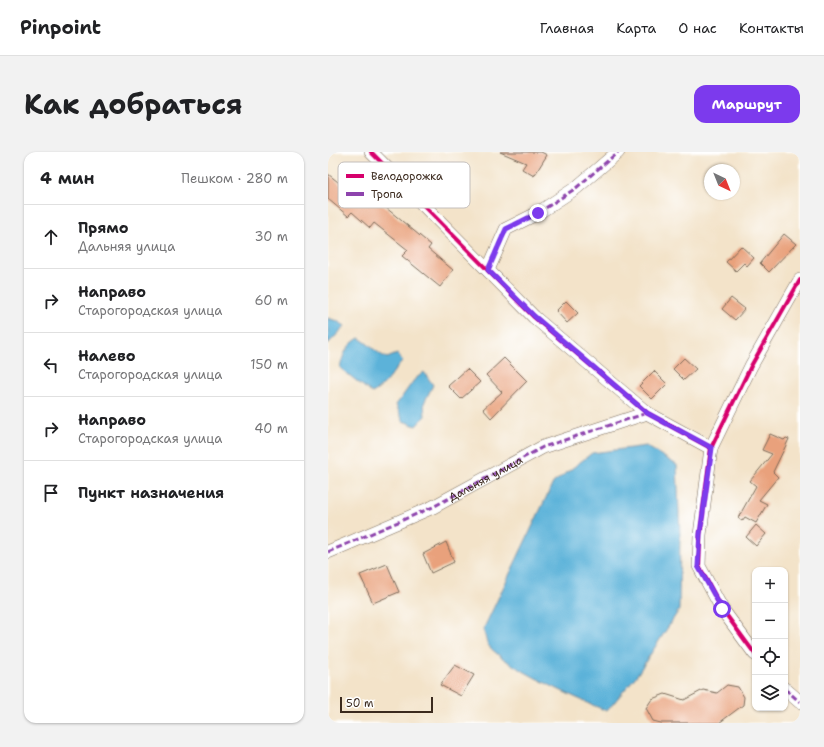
<!DOCTYPE html>
<html lang="ru">
<meta charset="utf-8">
<style>
:root{--surface:#fff;--page:#f2f2f2;--text:#202124;--muted:#757577;--line:#e0e0e0;--accent:#7c3aed}
body{margin:0;font-family:"Shantell Sans",sans-serif;background:var(--page);color:var(--text)}
.controls{position:absolute;right:12px;bottom:12px;display:grid;overflow:hidden;border-radius:8px;box-shadow:0 1px 3px #0004}
.controls button{width:36px;height:36px;display:grid;place-items:center;padding:0;border:0;border-bottom:1px solid var(--line);background:var(--surface);color:var(--text);font:20px sans-serif}
.compass{position:absolute;left:376px;top:12px;width:36px;height:36px;border-radius:50%;background:var(--surface);box-shadow:0 1px 3px #0004;rotate:137deg}
.scale{position:absolute;left:12px;bottom:10px;width:93px;box-sizing:border-box;padding-left:4px;border:2px solid #3b2a1e;border-top:0;font-size:11px;line-height:14px;white-space:nowrap;color:#3b2a1e;-webkit-text-stroke:3px #fff;paint-order:stroke}
.stop{position:absolute;width:12px;height:12px;margin:-9px;border:3px solid #7c3aed;border-radius:50%;background:#fff}
.stop.end{background:#7c3aed;border-color:#fff;box-shadow:0 1px 4px #0008}
.list{margin:0;padding:0;list-style:none}
h2{display:flex;justify-content:space-between;align-items:center;height:52px;margin:0;padding:0 16px;font-size:17px}
h2 small{font-size:13px;font-weight:400;color:var(--muted)}
.list li{display:grid;grid-template-columns:26px 1fr auto;gap:12px;align-items:center;box-sizing:border-box;height:64px;padding:0 16px;border-top:1px solid var(--line)}
.list b{display:block;font-size:15px;white-space:nowrap}
.list p{margin:0;font-size:13px;white-space:nowrap;color:var(--muted)}
.list em{font-size:13px;font-style:normal;color:var(--muted)}
.icon{flex:none;width:22px;height:22px;fill:none;stroke:currentColor;stroke-width:2;stroke-linecap:round;stroke-linejoin:round}
.map{position:relative;flex:none;width:472px;height:571px;overflow:hidden;border-radius:12px}
header{display:flex;align-items:center;gap:24px;box-sizing:border-box;height:56px;padding:0 20px;background:var(--surface);border-bottom:1px solid var(--line)}
header strong{font-size:19px}
nav{display:flex;gap:22px;margin-inline-start:auto;font-size:14px}
.intro{display:flex;align-items:center;justify-content:space-between;box-sizing:border-box;height:96px;padding:0 24px}
h1{margin:0;font-size:28px}
.button{padding:10px 18px;border-radius:12px;background:var(--accent);color:#fff;font-size:14px;font-weight:700}
main{display:flex;gap:24px;padding:0 24px}
aside{flex:1;background:var(--surface);border-radius:12px;box-shadow:0 1px 3px #0004}
.map>svg:first-child{display:block}
.water{fill:#5cb2d9;stroke:#4c6e7c}
.building{fill:#e9a17c}
.lines{fill:none;stroke-linecap:round;stroke-linejoin:round}
.minor-casing{stroke:#7b6b5a;stroke-width:14}
.minor{stroke:#fff;stroke-width:13}
.quiet{stroke:#8e44ad;stroke-width:3;stroke-dasharray:6 3;stroke-linecap:butt}
.cycleway-casing{stroke:#fff;stroke-width:6}
.cycleway{stroke:#d6006c;stroke-width:4}
.route{stroke:#7c3aed;stroke-width:5}
.labels{text-anchor:middle;dominant-baseline:central;stroke-width:3;stroke-linejoin:round;paint-order:stroke}
.street-label{font-size:11px;fill:#3b2a1e;stroke:#fff}
.key{fill:#fff;stroke:#c4bfbc;stroke-width:1}
.key-label{font-size:11px;fill:#3b2a1e}
</style>
<header>
<strong>Pinpoint</strong>
<nav><a>Главная</a><a>Карта</a><a>О нас</a><a>Контакты</a></nav>
</header>
<div class="intro"><h1>Как добраться</h1><a class="button">Маршрут</a></div>
<main>
<aside>
<h2>4 мин<small>Пешком · 280 m</small></h2>
<ul class="list">
<li><svg class="icon" aria-label="ahead" viewBox="0 0 24 24"><path d="M12 20V5M6 11l6-6 6 6"/></svg><div><b>Прямо</b><p>Дальняя улица</p></div><em>30 m</em></li>
<li><svg class="icon" aria-label="right" viewBox="0 0 24 24"><path d="M7 20v-9h11M14 6l5 5-5 5"/></svg><div><b>Направо</b><p>Старогородская улица</p></div><em>60 m</em></li>
<li><svg class="icon" aria-label="left" viewBox="0 0 24 24"><path d="M17 20v-9H6M10 6l-5 5 5 5"/></svg><div><b>Налево</b><p>Старогородская улица</p></div><em>150 m</em></li>
<li><svg class="icon" aria-label="right" viewBox="0 0 24 24"><path d="M7 20v-9h11M14 6l5 5-5 5"/></svg><div><b>Направо</b><p>Старогородская улица</p></div><em>40 m</em></li>
<li><svg class="icon" aria-label="arrive" viewBox="0 0 24 24"><path d="M6 21V4h12l-3 4 3 4H6"/></svg><div><b>Пункт назначения</b></div></li>
</ul>
</aside>
<div class="map">
<svg width="472" height="571" viewBox="0 0 472 571">
<rect width="100%" height="100%" fill="#fff"/>
<filter id="ink" filterUnits="userSpaceOnUse"><feTurbulence type="fractalNoise" baseFrequency=".025" numOctaves="2"/><feDisplacementMap in="SourceGraphic" scale="8" xChannelSelector="R" yChannelSelector="G"/><feConvolveMatrix kernelMatrix="1 2 1 2 8 2 1 2 1" color-interpolation-filters="sRGB"/></filter>
<filter id="wash" filterUnits="userSpaceOnUse"><feTurbulence type="fractalNoise" baseFrequency=".012" numOctaves="4" result="noise"/><feDisplacementMap in="SourceGraphic" scale="16" xChannelSelector="R" yChannelSelector="G"/><feGaussianBlur stdDeviation="0.9" result="paint"/><feColorMatrix in="noise" values="0 0 0 0 0 0 0 0 0 0 0 0 0 0 0 0 0 1.4 0 .05"/><feComposite in="paint" operator="in"/></filter>
<g filter="url(#wash)">
<rect width="100%" height="100%" fill="#f3e3c9"/>
<!-- water -->
<path class="water" d="M0,166L9,169L17,174L0,192Z
M31,186C40,191 50,202 59,206L69,202L75,209C64,220 57,235 44,241L12,216C15,202 19,193 31,186Z
M96,220L105,233L96,251L97,264L88,274L75,269L68,253L86,228Z
M318,294L349,313L352,383L351,458L309,523L279,559C252,548 177,515 160,493C158,489 157,482 155,478L225,331L264,301Z"/>
<g id="blocks">
<!-- building -->
<path class="building" d="M172,0H213L219,3L206,24L194,17L198,11Z
M0,22L15,34L22,26L103,93L100,97L125,118L112,135L74,104L80,98L46,71L42,76L24,60L20,64L0,47Z
M456,82L468,92L441,120L432,111Z
M413,94L426,106L419,114L416,111L408,119L398,110Z
M403,146L417,157L407,168L394,157Z
M238,149L250,161L239,171L228,159Z
M176,206L199,229L163,266L155,257L174,240L158,223Z
M356,206L368,217L356,228L345,217Z
M139,217L152,230L133,247L120,234Z
M326,219L339,232L324,247L311,234Z
M442,282L456,288L458,286L461,287L445,320L450,325L431,348L439,352L428,371L417,365L414,369L410,366L428,334L422,329L444,302L434,298Z
M428,373L438,382L428,394L418,385Z
M118,390L126,410L103,421L95,402Z
M59,412L71,440L45,451L32,423Z
M127,513L146,523L133,544L112,533Z
M399,533L410,535L416,545L415,553L391,571H333L325,569L318,556L324,547L337,542L356,548L375,538L389,541Z"/>
</g>
</g>
<g filter="url(#ink)">
<use href="#blocks" fill-opacity="0" stroke="#7b6b5a" stroke-width="1"/>
<g class="lines">
<defs>
<g id="minor">
<path d="M43,0L206,165L319,261L383,296"/>
<path d="M160,118L178,77L210,61L248,36L290,0"/>
<path id="s1" d="M0,400L105,355L215,295L319,261"/>
<path d="M427,502L394,457L371,414L372,383L383,296L423,214L472,128"/>
<path d="M457,537L472,550"/>
</g>
</defs>
<!-- minor casing -->
<use href="#minor" class="minor-casing"/>
<!-- minor -->
<use href="#minor" class="minor"/>
<!-- quiet -->
<path class="quiet" d="M160,118L178,77L210,61L248,36L290,0
M0,400L105,355L215,295L319,261
M457,537L472,550"/>
<defs>
<path id="cycleway" d="M43,0L206,165L319,261L383,296
M427,502L394,457L371,414L372,383L383,296L423,214L472,128"/>
</defs>
<!-- cycleway casing -->
<use href="#cycleway" class="cycleway-casing"/>
<!-- cycleway -->
<use href="#cycleway" class="cycleway"/>
</g>
</g>
<g class="lines" filter="url(#ink)">
<!-- route -->
<path class="route" d="M210,61L178,77L160,118L206,164L319,261L384,296L372,382L370,414L394,457"/>
</g>
<g class="labels">
<!-- street labels -->
<g class="street-label">
<text stroke="none"><textPath href="#s1" startOffset="174">Дальняя улица</textPath></text>
</g>
</g>
<!-- legend -->
<rect x="10" y="10" width="132" height="46" rx="6" class="key"/>
<rect x="18" y="22" width="18" height="4" fill="#d6006c"/>
<rect x="18" y="40" width="18" height="4" fill="#8e44ad"/>
<g class="key-label">
<text x="43" y="28">Велодорожка</text>
<text x="43" y="46">Тропа</text>
</g>
</svg>
<div class="controls">
<button>+</button>
<button>−</button>
<button><svg class="icon" aria-label="locate" viewBox="0 0 24 24"><circle cx="12" cy="12" r="6"/><path d="M12 2v4M12 18v4M2 12h4M18 12h4"/></svg></button>
<button><svg class="icon" aria-label="layers" viewBox="0 0 24 24"><path d="M12 4l9 5-9 5-9-5zM3 14l9 5 9-5"/></svg></button>
</div>
<svg class="compass" viewBox="-18 -18 36 36"><path d="M0-13l5 13h-10z" fill="#e53935"/><path d="M0 13l5-13h-10z" fill="#757577"/></svg>
<div class="scale">50 m</div>
<div class="stop" style="left:394px;top:457px"></div>
<div class="stop end" style="left:210px;top:61px"></div>
</div>
</main>
